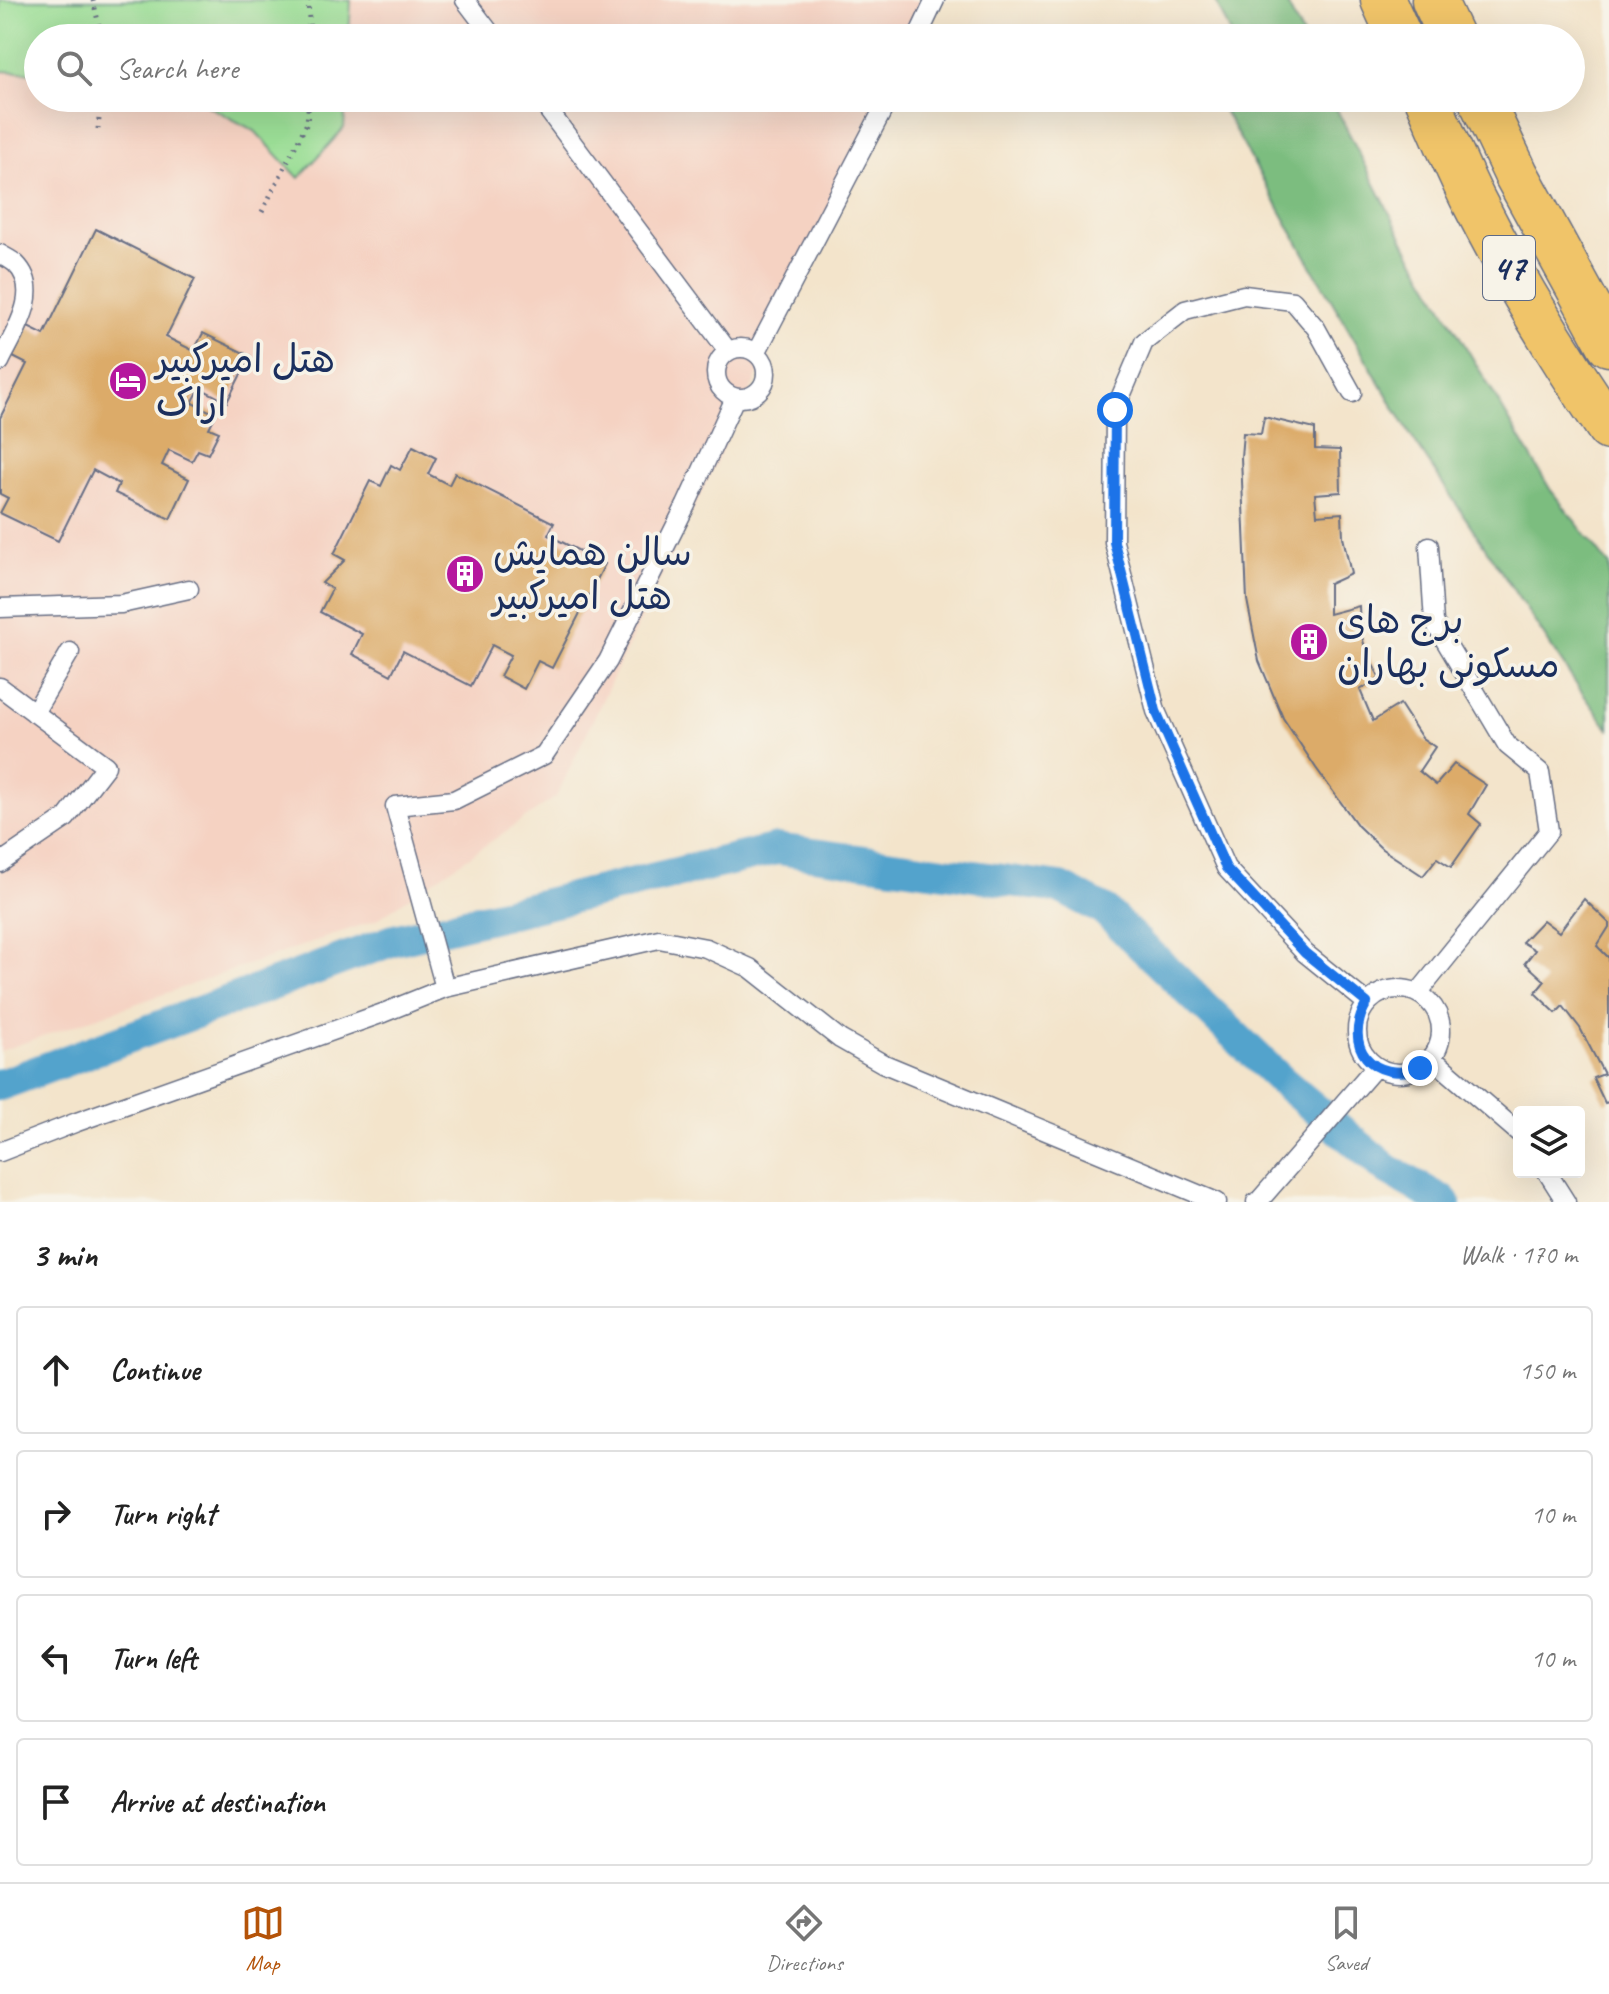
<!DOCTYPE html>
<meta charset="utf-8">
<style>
:root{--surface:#fff;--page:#f2f2f2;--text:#222;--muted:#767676;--line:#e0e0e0;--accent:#b45309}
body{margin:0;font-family:Caveat,"Playpen Sans Arabic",sans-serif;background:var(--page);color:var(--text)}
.controls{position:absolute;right:24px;bottom:24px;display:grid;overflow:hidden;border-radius:8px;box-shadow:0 8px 32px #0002}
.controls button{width:72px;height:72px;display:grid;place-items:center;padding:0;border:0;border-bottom:2px solid var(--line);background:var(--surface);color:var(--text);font:40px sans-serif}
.stop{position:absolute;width:24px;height:24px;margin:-18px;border:6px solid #1a73e8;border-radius:50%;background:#fff}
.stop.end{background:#1a73e8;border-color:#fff;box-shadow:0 2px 8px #0008}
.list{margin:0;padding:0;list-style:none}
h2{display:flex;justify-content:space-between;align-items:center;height:104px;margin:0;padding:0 32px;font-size:34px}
h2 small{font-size:26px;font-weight:400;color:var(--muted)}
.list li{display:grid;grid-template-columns:52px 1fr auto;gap:24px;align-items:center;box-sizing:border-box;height:128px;margin:0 16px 16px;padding:0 16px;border:2px solid var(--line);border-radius:8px}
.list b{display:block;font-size:30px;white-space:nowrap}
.list em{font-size:26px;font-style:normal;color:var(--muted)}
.icon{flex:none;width:44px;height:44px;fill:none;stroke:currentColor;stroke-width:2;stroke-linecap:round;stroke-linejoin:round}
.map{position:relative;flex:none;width:1609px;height:1202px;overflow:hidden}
.search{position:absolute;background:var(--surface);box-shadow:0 8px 32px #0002;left:24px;right:24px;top:24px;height:88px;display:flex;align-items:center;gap:20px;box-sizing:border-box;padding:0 28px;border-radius:44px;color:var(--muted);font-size:30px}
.sheet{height:680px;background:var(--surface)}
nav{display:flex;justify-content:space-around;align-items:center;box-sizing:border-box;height:112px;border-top:2px solid var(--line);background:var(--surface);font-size:22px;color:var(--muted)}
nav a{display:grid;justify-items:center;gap:4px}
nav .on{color:var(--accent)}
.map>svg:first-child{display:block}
.built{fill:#f5d2c2}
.green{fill:#9bde96;stroke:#5b867a;stroke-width:2}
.forest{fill:#7cbd7f;stroke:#4c766e;stroke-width:2}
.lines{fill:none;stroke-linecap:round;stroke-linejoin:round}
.canal{stroke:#52a3cc;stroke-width:32}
.building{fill:#dcab69}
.lane-casing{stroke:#676e84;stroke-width:21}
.highway-casing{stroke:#676e84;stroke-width:47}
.path{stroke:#676e84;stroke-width:5;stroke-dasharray:2 6;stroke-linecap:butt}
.lane{stroke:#fff;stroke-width:18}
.highway{stroke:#f0c469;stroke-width:44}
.route{stroke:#1a73e8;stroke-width:10}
.labels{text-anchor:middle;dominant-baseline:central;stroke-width:7;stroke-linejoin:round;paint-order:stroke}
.shield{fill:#f7f3e8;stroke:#5d6a87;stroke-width:2}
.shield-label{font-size:36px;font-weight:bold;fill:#1b2f5e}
.poi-label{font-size:38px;fill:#1b2f5e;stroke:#f7f3e8;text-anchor:start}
</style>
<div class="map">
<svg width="1609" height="1202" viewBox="0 0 1609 1202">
<rect width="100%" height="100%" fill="#f7f3e8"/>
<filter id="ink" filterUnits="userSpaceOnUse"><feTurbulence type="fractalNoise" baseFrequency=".0125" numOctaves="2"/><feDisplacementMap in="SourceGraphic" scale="16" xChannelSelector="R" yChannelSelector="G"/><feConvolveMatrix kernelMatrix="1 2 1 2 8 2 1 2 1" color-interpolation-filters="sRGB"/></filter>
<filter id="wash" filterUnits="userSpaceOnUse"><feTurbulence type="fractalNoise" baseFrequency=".006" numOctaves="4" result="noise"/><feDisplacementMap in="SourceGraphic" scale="32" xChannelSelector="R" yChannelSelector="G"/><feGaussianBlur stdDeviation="1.8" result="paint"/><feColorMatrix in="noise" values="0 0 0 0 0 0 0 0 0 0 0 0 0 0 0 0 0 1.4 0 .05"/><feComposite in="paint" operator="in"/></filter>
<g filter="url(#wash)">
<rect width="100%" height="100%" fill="#f3e4cb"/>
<!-- built -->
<path class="built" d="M0,0H937L918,38H38V98H890L556,797L376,920L0,1051Z"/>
<!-- green -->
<path class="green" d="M0,0H351L349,38H38V73L0,71Z
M193,98H346L344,128L299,178L255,131Z"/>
<!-- forest -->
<path class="forest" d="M1215,0H1285L1304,38H1233Z
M1217,98H1331L1408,249L1550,489L1609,565V729L1578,687L1411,436L1309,262Z"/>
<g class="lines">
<!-- canal -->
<path class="canal" d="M0,1085L394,940L777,849L1061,888L1104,910L1282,1081L1388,1170L1445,1202"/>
</g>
<g id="blocks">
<!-- building -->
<path class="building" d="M96,229L195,279L166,337L194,351L203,333L250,356L227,402L200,388L192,403L216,414L209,428L219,432L208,454L198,450L192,461L169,450L162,465L189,479L170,519L115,493L119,484L93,470L58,541L0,513L8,498L0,494V418L27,364L13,357L28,327L44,335Z
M1264,417L1315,429V449L1340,450L1341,492L1315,494L1317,515L1342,513L1343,537L1351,574L1329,584V614L1359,606L1360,630L1367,654L1380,678L1360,690L1373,721L1400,704L1422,738L1435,747L1419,771L1436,785L1454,764L1486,785L1469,814L1481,824L1451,867L1437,858L1423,876L1382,849L1358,826L1316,768L1283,718L1259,661L1247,600L1241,457L1243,433L1261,434Z
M413,446L436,458L428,474L449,485L455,473L554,523L548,535L605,564L552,668L538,661L524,689L500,676L511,655L492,645L471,686L403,651L391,675L352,654L362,634L320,612L332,589L322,583L345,560L334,554L370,481L381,486L391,465L400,470Z
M1584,899L1609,923V927L1597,946L1609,958V1102L1605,1103L1593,1078L1604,1074L1580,1028L1563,1006L1556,1013L1535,993L1545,981L1525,963L1535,950L1522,942L1543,920L1559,932Z"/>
</g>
</g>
<g filter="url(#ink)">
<use href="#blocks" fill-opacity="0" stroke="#676e84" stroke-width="2"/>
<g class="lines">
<defs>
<path id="lane" d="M465,0L494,38
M917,38L935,0
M539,98L728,351
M0,254C5,257 12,260 16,264C44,292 13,334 0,362
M716 373a25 25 0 1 1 50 0a25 25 0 1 1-50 0Z
M756,353L889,98
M1352,393L1316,328L1293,301L1244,295L1185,310L1144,342L1115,410L1114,542L1156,711L1226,868L1305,953L1367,1003
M0,608L121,604L189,589
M0,687L106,766L66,818L0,863
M34,713L70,652
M445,988L395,806L454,800L544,755L608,661L686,505L735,398
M1357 1031a42 42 0 1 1 84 0a42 42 0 1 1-84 0Z
M1418,993L1549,831L1540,772L1507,745L1434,622L1429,546
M1432,1058L1519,1133
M0,1152L77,1122L383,1013L445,988L659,939L706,948L750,968L840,1039L882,1063L1217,1202
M1547,1172L1566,1202
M1256,1202H1258L1376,1066"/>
<path id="highway" d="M1383,0L1400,38
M1434,0L1452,38
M1427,98C1442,132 1456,166 1473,200C1513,279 1559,355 1609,428
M1480,98L1516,174L1609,344"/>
</defs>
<!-- lane casing -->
<use href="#lane" class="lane-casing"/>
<!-- highway casing -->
<use href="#highway" class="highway-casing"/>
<!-- path -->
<path class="path" d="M93,0L102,38
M308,0L310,38
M98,129L101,98
M262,212L307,123L309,98"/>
<!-- lane -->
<use href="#lane" class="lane"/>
<!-- highway -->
<use href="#highway" class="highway"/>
</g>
</g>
<g class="lines" filter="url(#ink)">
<!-- route -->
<path class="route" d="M1115,410L1114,542L1156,711L1226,868L1305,953L1367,1003C1341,1046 1373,1084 1420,1068"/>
</g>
<!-- icons -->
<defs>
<symbol id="hotel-disc" viewBox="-11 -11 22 22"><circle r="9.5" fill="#b5179e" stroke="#f7f3e8"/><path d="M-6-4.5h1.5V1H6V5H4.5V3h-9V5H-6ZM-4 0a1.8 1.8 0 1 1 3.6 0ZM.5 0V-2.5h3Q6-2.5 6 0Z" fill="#fff"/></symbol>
<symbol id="building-disc" viewBox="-11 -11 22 22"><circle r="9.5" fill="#b5179e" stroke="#f7f3e8"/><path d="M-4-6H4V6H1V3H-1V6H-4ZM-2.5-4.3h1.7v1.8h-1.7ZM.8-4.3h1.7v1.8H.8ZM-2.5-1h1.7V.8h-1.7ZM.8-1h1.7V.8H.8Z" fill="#fff"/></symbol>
</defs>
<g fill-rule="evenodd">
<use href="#hotel-disc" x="106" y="359" width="44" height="44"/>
<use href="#building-disc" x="443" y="552" width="44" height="44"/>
<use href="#building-disc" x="1287" y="620" width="44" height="44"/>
</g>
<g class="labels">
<!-- shield labels -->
<rect class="shield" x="1483" y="236" width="52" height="64" rx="6"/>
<g class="shield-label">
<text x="1509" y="268">47</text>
</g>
<!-- poi labels -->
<g class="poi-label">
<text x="156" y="359">هتل امیرکبیر<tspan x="156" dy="44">اراک</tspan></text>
<text x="493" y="552">سالن همایش<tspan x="493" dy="44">هتل امیرکبیر</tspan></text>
<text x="1337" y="620">برج های<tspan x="1337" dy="44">مسکونی بهاران</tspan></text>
</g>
</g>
</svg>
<div class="controls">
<button><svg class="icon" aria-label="layers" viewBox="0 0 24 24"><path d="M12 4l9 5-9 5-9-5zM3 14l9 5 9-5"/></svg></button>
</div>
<div class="stop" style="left:1115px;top:410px"></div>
<div class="stop end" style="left:1420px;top:1068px"></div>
<div class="search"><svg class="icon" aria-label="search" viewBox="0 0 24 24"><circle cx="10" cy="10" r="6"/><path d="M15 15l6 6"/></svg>Search here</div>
</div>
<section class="sheet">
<h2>3 min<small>Walk · 170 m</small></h2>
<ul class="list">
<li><svg class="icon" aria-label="ahead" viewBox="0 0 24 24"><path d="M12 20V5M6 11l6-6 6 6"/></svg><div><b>Continue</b></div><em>150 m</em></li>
<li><svg class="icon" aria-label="right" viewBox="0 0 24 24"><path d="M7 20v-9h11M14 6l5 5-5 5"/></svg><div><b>Turn right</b></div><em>10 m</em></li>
<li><svg class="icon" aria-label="left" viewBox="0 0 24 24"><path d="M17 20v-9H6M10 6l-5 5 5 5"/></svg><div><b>Turn left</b></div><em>10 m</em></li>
<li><svg class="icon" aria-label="arrive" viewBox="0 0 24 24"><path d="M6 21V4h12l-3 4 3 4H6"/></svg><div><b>Arrive at destination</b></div></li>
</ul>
</section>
<nav>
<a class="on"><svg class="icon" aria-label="map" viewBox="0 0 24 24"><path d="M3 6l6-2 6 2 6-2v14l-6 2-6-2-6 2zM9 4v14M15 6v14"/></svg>Map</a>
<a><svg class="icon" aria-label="directions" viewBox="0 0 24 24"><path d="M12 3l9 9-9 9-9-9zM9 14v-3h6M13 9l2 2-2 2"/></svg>Directions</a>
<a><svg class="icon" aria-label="saved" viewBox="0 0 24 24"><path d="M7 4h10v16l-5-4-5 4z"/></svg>Saved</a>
</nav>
